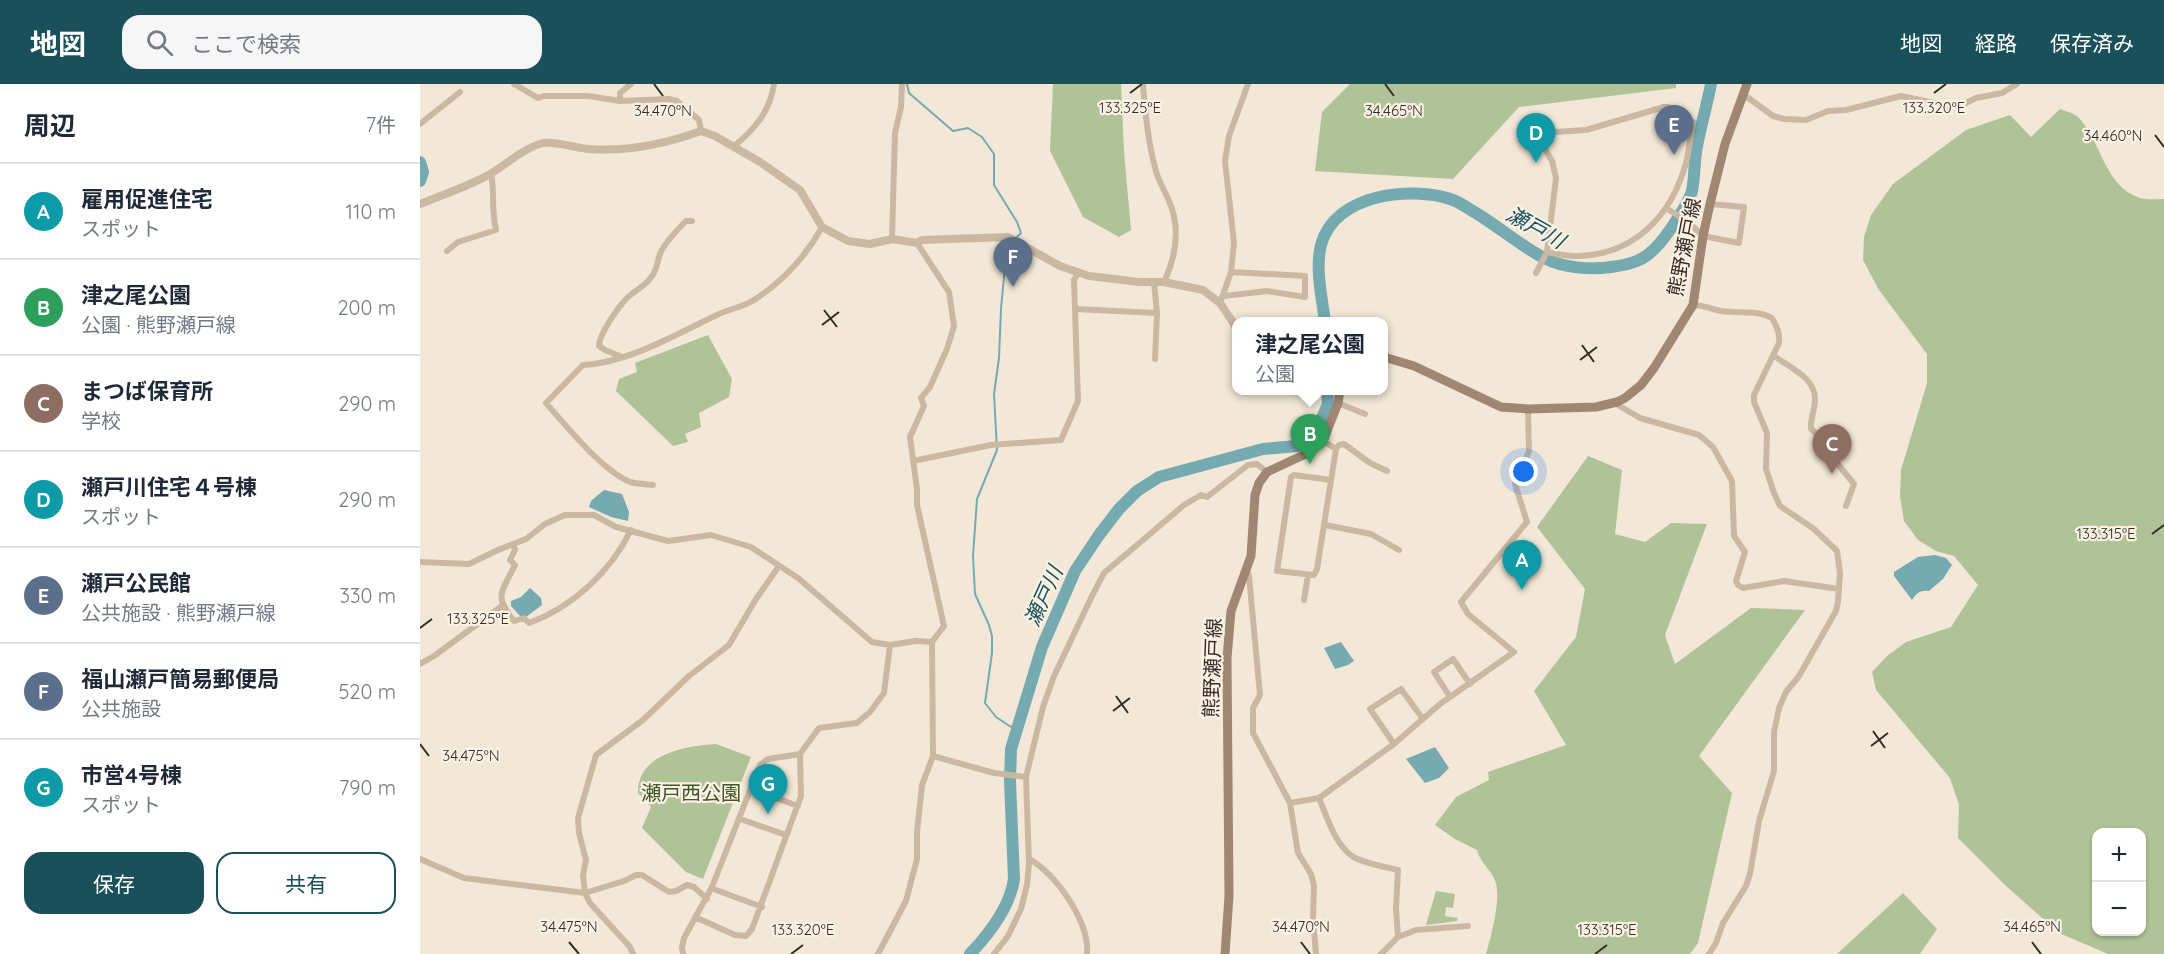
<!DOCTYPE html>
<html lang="ja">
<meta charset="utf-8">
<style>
:root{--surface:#fff;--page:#f6f6f7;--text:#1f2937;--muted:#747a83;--line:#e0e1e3;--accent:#19505a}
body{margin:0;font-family:Quicksand,"Noto Sans JP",sans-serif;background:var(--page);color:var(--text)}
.controls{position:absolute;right:18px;bottom:18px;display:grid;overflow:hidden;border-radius:12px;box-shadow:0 2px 4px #0004}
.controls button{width:54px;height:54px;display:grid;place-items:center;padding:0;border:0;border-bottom:2px solid var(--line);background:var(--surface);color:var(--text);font:30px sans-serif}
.you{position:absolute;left:1104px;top:388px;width:21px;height:21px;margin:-15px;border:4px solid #fff;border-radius:50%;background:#1a73e8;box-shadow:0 0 0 9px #1a73e833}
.badge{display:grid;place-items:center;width:39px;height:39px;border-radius:50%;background:var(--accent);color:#fff;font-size:20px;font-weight:700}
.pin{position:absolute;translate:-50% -50px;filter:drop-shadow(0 2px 3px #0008)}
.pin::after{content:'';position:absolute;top:32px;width:21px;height:18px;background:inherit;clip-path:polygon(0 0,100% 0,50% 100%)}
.popup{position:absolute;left:812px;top:233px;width:156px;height:78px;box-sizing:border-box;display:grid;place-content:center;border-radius:12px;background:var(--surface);filter:drop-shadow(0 2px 4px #0005);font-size:20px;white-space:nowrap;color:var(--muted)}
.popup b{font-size:22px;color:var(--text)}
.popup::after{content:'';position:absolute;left:50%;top:100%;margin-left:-12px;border:12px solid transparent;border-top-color:var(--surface)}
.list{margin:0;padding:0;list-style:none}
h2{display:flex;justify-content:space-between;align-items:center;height:78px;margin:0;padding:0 24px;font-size:26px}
h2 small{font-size:20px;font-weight:400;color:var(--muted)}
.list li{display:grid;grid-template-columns:39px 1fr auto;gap:18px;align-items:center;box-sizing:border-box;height:96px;padding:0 24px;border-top:2px solid var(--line)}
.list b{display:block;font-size:22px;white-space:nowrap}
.list p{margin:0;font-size:20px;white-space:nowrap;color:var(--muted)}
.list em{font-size:20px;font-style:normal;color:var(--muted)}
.actions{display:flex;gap:12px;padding:18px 24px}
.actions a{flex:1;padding:14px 0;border:2px solid var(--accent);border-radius:18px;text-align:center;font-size:21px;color:var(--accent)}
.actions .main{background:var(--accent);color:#fff}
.icon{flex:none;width:33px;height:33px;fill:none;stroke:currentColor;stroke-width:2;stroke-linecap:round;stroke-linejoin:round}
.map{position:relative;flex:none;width:1744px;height:870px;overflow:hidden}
header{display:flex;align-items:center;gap:36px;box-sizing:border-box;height:84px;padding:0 30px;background:var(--accent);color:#fff}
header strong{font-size:28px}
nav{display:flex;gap:33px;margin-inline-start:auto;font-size:21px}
.search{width:420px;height:54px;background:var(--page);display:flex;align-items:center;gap:15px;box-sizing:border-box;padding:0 21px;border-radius:18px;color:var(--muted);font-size:22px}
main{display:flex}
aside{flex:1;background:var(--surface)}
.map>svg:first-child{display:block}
.green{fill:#b0c297;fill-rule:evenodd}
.water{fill:#75aab1}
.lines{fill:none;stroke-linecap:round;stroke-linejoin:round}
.stream{stroke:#75aab1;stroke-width:2}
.river{stroke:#75aab1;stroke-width:12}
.minor{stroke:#cbb8a3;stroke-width:6}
.tertiary{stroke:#cbb8a3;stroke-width:8}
.secondary{stroke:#9f8774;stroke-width:9}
.ticks{fill:none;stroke:#362c25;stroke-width:2}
.labels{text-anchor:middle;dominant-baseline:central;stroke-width:4.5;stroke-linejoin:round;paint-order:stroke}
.street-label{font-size:20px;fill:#362c25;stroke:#faf2e4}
.park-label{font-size:20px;fill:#415528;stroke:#faf2e4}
.water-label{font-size:21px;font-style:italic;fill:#19505a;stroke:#faf2e4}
.ticks-label{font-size:15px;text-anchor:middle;fill:#362c25;stroke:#faf2e4;stroke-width:4.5;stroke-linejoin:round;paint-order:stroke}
</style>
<header>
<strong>地図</strong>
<div class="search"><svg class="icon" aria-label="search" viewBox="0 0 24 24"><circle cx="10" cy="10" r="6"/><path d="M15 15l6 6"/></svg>ここで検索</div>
<nav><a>地図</a><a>経路</a><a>保存済み</a></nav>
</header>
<main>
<aside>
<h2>周辺<small>7件</small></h2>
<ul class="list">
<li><span class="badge" style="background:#0f9aa8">A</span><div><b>雇用促進住宅</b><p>スポット</p></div><em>110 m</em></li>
<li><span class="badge" style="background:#2e9e5b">B</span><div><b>津之尾公園</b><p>公園 · 熊野瀬戸線</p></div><em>200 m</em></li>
<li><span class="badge" style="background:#8d6e63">C</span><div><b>まつば保育所</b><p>学校</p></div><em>290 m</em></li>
<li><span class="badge" style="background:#0f9aa8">D</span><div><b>瀬戸川住宅４号棟</b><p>スポット</p></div><em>290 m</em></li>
<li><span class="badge" style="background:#5c6f8a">E</span><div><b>瀬戸公民館</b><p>公共施設 · 熊野瀬戸線</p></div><em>330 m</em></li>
<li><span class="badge" style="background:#5c6f8a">F</span><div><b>福山瀬戸簡易郵便局</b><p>公共施設</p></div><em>520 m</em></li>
<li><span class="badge" style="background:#0f9aa8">G</span><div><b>市営4号棟</b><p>スポット</p></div><em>790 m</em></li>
</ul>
<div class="actions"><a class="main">保存</a><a>共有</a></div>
</aside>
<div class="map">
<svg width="1744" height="870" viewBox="0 0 1744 870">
<rect width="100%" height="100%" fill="#f3e8d7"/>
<!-- green -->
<path class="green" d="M633,0H701L704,68L711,146L699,153L663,133L630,67Z
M930,0H1256V4L1099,23L1033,95L895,87L902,28Z
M1640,25C1645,27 1653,29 1657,32C1682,56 1683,102 1720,114C1727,116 1737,115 1744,115V870H1688L1639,849L1585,801L1538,754L1539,721L1530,694L1456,606L1452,588L1467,572L1486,558L1531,543L1558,501L1534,472L1516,467L1498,456L1484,437L1480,412L1481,386L1507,299V270L1459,206L1443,176L1444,153L1451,131L1473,100L1546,46L1590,31L1611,53ZM1676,748H1722V848H1676Z
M288,251L312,295L309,313L279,329L281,343L265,350L268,358L253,362L196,307L199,295L217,288L215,279Z
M1168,372L1202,386L1195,450L1225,458L1251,439L1287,440L1245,551L1255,580L1331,524L1385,526L1279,672L1312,709L1278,859L1270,870H1066C1071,852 1083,811 1074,794C1069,784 1060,778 1057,766L1035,755L1015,741L1036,713L1069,696L1068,688L1146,661L1114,607L1156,553L1165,505L1117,443Z
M296,660L331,673L283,795L266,788L222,744L231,723L218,709C217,670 265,662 296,660Z
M1016,807L1035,810L1033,824L1026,823L1025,832L1038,834L1037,837L1006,841Z
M1483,809L1517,845L1500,870H1417Z"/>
<!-- water -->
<path class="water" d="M184,406L202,410L209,428L208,437L191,433L169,423L171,417Z
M1515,471L1526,474L1532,481L1523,495L1509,507C1500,506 1497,509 1492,516L1474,492V488L1498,473Z
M110,504L121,514L122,521L106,533H101L91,522V517L101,513Z
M921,558L934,577L928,581L915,585L904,564Z
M1015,663L1029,684L1019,694L1005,699L986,675Z"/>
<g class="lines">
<!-- stream -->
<path class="stream" d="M487,0L489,9L533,47L548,44L562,53L574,70V101L597,138L601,149L596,154
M593,159L586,171L581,225L579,274L574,310L577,366L557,415L553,472L555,510L569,541L572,552V569L565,619L576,633L591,643L599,640"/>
<!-- river -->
<path class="river" d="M0,78L3,88L0,97
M905,238C902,214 895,184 901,161C914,110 991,101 1033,116C1041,119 1049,125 1056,129C1079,143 1101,162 1124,174C1143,184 1171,186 1191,183C1206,181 1221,178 1232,167C1244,157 1268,121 1272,107C1275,92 1274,77 1277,62C1281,41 1287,21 1291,0
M550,870C569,850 590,823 594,795L590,697L591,665L622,563L655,487L679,451L699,425L717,407L739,393L843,365L877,362L899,341L908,320L907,306"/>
<!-- minor -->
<path class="minor" d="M94,0L118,14L124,12H168L200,17L249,15L257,17L279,36L281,47
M723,0C725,29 728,59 736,87C739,98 745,107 749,117C761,144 756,172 744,198
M1323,10L1353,32L1364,35L1386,36L1408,27L1426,26L1481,12L1530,22L1544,20L1556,14L1582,9L1597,0
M200,17V9L211,0
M0,40L40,8
M313,63C334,46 350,28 354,0
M1246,124L1268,138L1283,152L1319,159L1324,123L1290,120
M472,155L475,49L481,23L482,0
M27,167L38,158L76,146C71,125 75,110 71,89
M1116,189L1127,168L1136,94L1132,77L1118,53L1120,49L1166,46L1244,23H1248L1273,38C1271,52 1269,66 1266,79C1251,133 1213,172 1155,172C1146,172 1136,170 1127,168
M734,198L737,229L735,275
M804,212L847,207L885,213V192L811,188
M800,219L811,188L814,159L805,77L809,52L828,0
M1273,221C1283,221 1291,225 1301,227C1318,230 1336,225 1352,234C1357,243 1360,249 1359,259L1334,311V318L1347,349L1346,385L1354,409L1360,422L1394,445L1417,467L1420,489L1418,518L1416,527L1379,592L1366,608L1359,624L1354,648V687L1339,737L1330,790L1326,802L1303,839L1296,859L1289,870
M655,225L737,229
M1353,271C1368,283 1396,293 1395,316C1395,326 1390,335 1391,345L1401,354L1408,368L1434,400L1426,422
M202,273L185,266L179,262C179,250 199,222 207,214C215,206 226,202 232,192C237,186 237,178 240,170C245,158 257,146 266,137H272
M1197,318L1198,321L1220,334L1279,351L1293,363L1312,397L1314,452L1325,468L1316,497L1318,501L1323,504L1364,497L1419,505
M918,319L945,330
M903,357L916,365L897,485L894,491L857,487L871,393L874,391L911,396
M916,365L919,361L924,360L950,379L967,387
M493,377L571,361L641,356L658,317L654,196L658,189
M233,401C225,400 217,400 210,398C182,386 146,342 126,319L163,281C209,279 258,249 299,230C310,225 323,223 334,216C362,198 386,172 402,143
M905,441L951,450L979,466
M93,460L95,466L90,476L95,481C82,508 73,511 94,537L104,534L109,539C153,523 191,487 211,446
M0,478L49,480L78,466L106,455L125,440L145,431H174L196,443L248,457L291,451L331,463L378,494L452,558L470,561L496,557L512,558
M826,485L829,492L840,611L833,624V649L870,719L878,769L891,790L894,802L893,835L896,870
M884,516L888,491
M0,580L14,572L82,522
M1030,613L1014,588L1033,575L1050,600
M974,660L950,625L981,605L1003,635
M513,672L574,689L606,693
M334,706L378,722
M899,714C907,733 915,760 932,772C942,779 965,783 978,786L976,825L978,853L996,846L1048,842
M870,719L899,714L974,660L1020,620L1094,568L1048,530L1041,518L1107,438L1095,400L1109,367L1108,325
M323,736L366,751
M0,775L44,794L165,809L204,797L216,791H222L249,808L256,807L267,801L274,803L287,815
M609,775C636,789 670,839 667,870
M296,806L342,823
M275,833L315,851L326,852L332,845L381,712L380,670
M213,870L210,863L170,819L165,809L163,791L166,776L159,749L158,734L176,671L223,636L269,592L309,561L336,515L359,482
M263,870L262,863L264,854L292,803L340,681L348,675L380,670L399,644L437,639L450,628L464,609L470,561
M458,870L486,817L497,775V748L502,701L513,672L512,558L524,542L497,421V405L490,353L504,322L501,314L510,303L527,265L534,242L529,208L497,159
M574,870L588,852L601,825L607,801L609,780L606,693L623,623L634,592L672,512L684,489L764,421L781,411L787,413L828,381L837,380L847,388
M961,870L978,853"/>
<!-- tertiary -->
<path class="tertiary" d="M0,120C24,110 50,102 72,89C88,79 104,64 123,59C135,57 156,64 169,65C208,68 245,60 281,47L295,52L340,78L380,106L402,143L428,157L450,160L472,155L497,159L502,156L588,153L640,182L669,192L719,198H744L783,206L800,219L816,243"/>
<!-- secondary -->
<path class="secondary" d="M964,273L994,282L1081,323L1108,325L1176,323L1197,318L1205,314L1221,301L1234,284L1273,221L1283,152L1290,120L1305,60L1327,0
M805,870L809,812L807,574L811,527L831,472L835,411L839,399L847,388L890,368L903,357L918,319L920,306"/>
</g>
<!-- ticks -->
<path class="ticks" d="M234,0L243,12M965,0L974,12M710,9L722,0M1514,9L1526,0M1735,51L1744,63M404,226L417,243M402,241L419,228M1162,261L1174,278M1160,276L1177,263M1732,450L1744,441M0,544L12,535M696,612L708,629M693,627L710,614M1453,647L1465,664M0,660L9,672M1451,662L1468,649M149,858L159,870M881,858L890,870M1612,858L1621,870M371,870L383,861M1175,870L1187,861"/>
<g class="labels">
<!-- street labels -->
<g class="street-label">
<text transform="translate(1264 163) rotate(-79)">熊野瀬戸線</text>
<text transform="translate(792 584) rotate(-88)">熊野瀬戸線</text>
</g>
<!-- park labels -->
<g class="park-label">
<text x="271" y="708">瀬戸西公園</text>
</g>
<!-- water labels -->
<g class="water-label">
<text transform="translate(1116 143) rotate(29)">瀬戸川</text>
<text transform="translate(623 512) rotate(-66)">瀬戸川</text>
</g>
</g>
<g class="ticks-label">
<text x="1514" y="29">133.320°E</text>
<text x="710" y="29">133.325°E</text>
<text x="243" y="32">34.470°N</text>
<text x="974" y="32">34.465°N</text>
<text x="1693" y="57">34.460°N</text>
<text x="1686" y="455">133.315°E</text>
<text x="58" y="540">133.325°E</text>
<text x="51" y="677">34.475°N</text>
<text x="149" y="848">34.475°N</text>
<text x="881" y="848">34.470°N</text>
<text x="1612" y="848">34.465°N</text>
<text x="383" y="851">133.320°E</text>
<text x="1187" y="851">133.315°E</text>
</g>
</svg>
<div class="controls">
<button>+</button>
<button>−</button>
</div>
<div class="you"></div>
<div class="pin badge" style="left:1102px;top:506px;background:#0f9aa8">A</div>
<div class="pin badge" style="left:890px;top:380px;background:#2e9e5b">B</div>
<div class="popup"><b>津之尾公園</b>公園</div>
<div class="pin badge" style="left:1412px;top:390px;background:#8d6e63">C</div>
<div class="pin badge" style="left:1116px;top:79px;background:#0f9aa8">D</div>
<div class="pin badge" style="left:1254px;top:71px;background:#5c6f8a">E</div>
<div class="pin badge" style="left:593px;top:203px;background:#5c6f8a">F</div>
<div class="pin badge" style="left:348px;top:730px;background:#0f9aa8">G</div>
</div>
</main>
